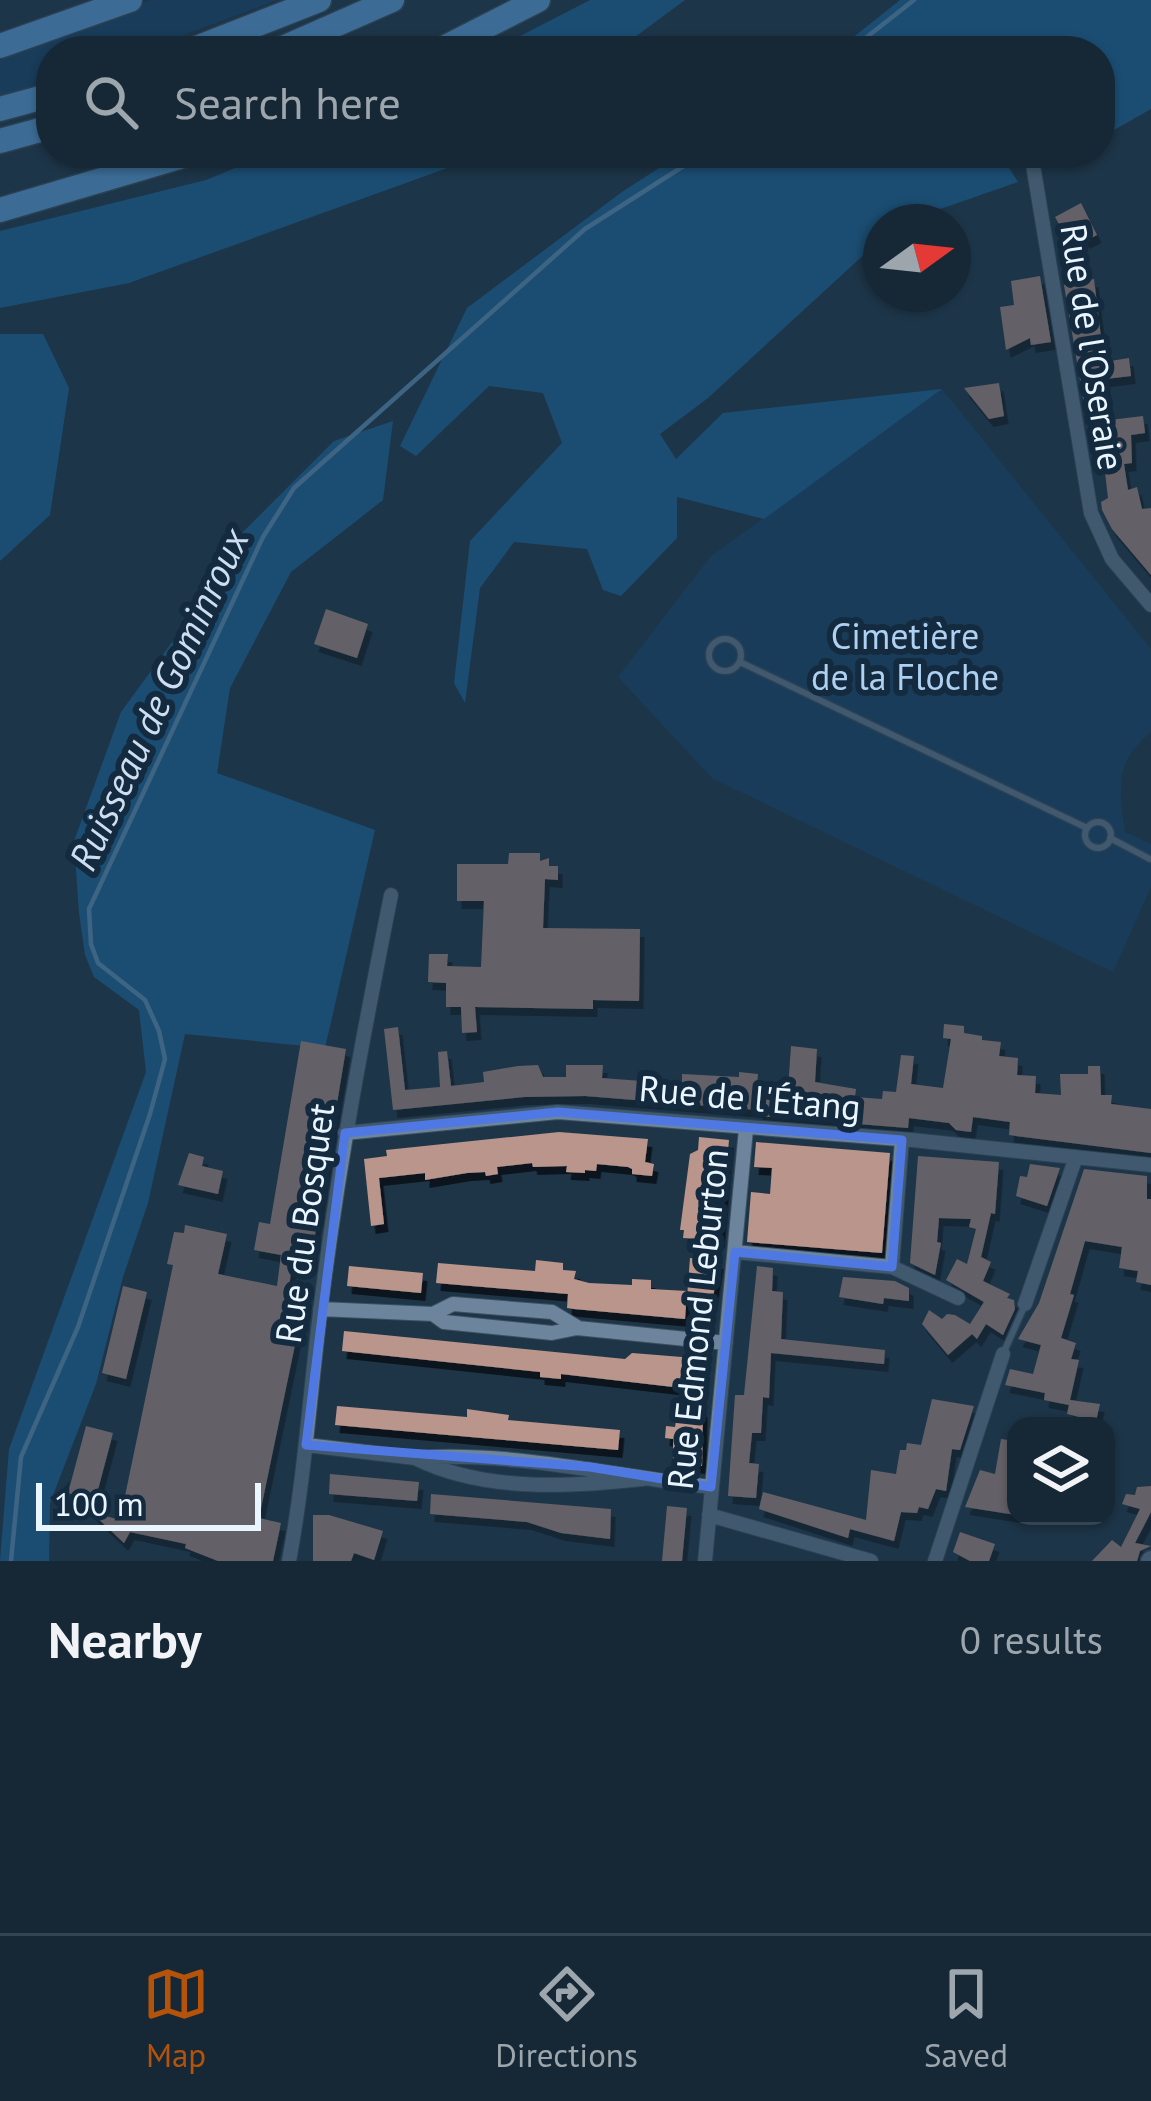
<!DOCTYPE html>
<meta charset="utf-8">
<style>
:root{--surface:#162836;--page:#233442;--text:#f1f3f6;--muted:#9ea6ad;--line:#354451;--accent:#b45309}
body{margin:0;font-family:"PT Sans",sans-serif;background:var(--page);color:var(--text)}
.controls{position:absolute;right:36px;bottom:36px;display:grid;overflow:hidden;border-radius:24px;box-shadow:0 3px 9px #0004}
.controls button{width:108px;height:108px;display:grid;place-items:center;padding:0;border:0;border-bottom:3px solid var(--line);background:var(--surface);color:var(--text);font:60px sans-serif}
.compass{position:absolute;left:863px;top:204px;width:108px;height:108px;border-radius:50%;background:var(--surface);box-shadow:0 3px 9px #0004;rotate:75deg}
.scale{position:absolute;left:36px;bottom:30px;width:225px;box-sizing:border-box;padding-left:12px;border:6px solid #e9f5ff;border-top:0;font-size:33px;line-height:42px;white-space:nowrap;color:#e9f5ff;-webkit-text-stroke:9px #142a3e;paint-order:stroke}
.list{margin:0;padding:0;list-style:none}
h2{display:flex;justify-content:space-between;align-items:center;height:156px;margin:0;padding:0 48px;font-size:51px}
h2 small{font-size:39px;font-weight:400;color:var(--muted)}
.icon{flex:none;width:66px;height:66px;fill:none;stroke:currentColor;stroke-width:2;stroke-linecap:round;stroke-linejoin:round}
.map{position:relative;flex:none;width:1151px;height:1561px;overflow:hidden}
.search{position:absolute;background:var(--surface);box-shadow:0 3px 9px #0004;left:36px;right:36px;top:36px;height:132px;display:flex;align-items:center;gap:30px;box-sizing:border-box;padding:0 42px;border-radius:48px;color:var(--muted);font-size:45px}
.sheet{height:372px;background:var(--surface)}
nav{display:flex;justify-content:space-around;align-items:center;box-sizing:border-box;height:168px;border-top:3px solid var(--line);background:var(--surface);font-size:33px;color:var(--muted)}
nav a{display:grid;justify-items:center;gap:6px}
nav .on{color:var(--accent)}
.map>svg:first-child{display:block}
.green{fill:#12466d}
.forest{fill:#1a6aa5}
.lines{fill:none;stroke-linecap:round;stroke-linejoin:round}
.stream{stroke:#659ecb;stroke-width:4.5}
.building{fill:#b9958c;filter:url(#shadow)}
.lane-casing{stroke:#3c5060;stroke-width:9}
.street-casing{stroke:#3c5060;stroke-width:16}
.secondary-casing{stroke:#3c5060;stroke-width:21}
.highway-casing{stroke:#3c5060;stroke-width:27}
.lane{stroke:#6c859d;stroke-width:6}
.street{stroke:#6c859d;stroke-width:14}
.secondary{stroke:#6c859d;stroke-width:18}
.highway{stroke:#63b0f1;stroke-width:24}
.marked{fill:none;stroke:#5078e2;stroke-width:9;stroke-linejoin:round}
.labels{text-anchor:middle;dominant-baseline:central;stroke-width:12;stroke-linejoin:round;paint-order:stroke}
.street-label{font-size:36px;fill:#e9f5ff;stroke:#142a3e}
.park-label{font-size:36px;fill:#aed1f2;stroke:#142a3e}
.water-label{font-size:39px;font-style:italic;fill:#ccdeef;stroke:#142a3e}
</style>
<div class="map">
<svg width="1151" height="1561" viewBox="0 0 1151 1561">
<defs>
<filter id="shadow"><feDropShadow dx="4.5" dy="8" stdDeviation="0" flood-color="#0009"/></filter>
</defs>
<rect width="100%" height="100%" fill="#1e3548"/>
<!-- green -->
<path class="green" d="M151,0H277L141,51H51V82L0,99V52Z
M942,389L1151,649V732C1114,762 1119,789 1125,832L1151,844V887L1113,972L712,778L618,677L711,556Z"/>
<!-- forest -->
<path class="forest" d="M590,0H685L616,51H491Z
M900,0H1151V109L1100,138V51H836Z
M271,153H472L453,166L129,283L0,308V231L206,180Z
M682,153H1000L1018,182L903,222H881V239L708,398L660,434L676,459L723,413L942,389L764,519L677,497V538L621,596L603,590L587,549L514,542L480,588L465,703L454,683L470,541L562,443L543,393L489,386L416,456L400,446L467,308L622,192Z
M0,334H43L69,388L50,515L0,561Z
M393,421L383,500L291,572L230,688L217,773L375,830L325,1048L185,1034L148,1203L123,1277L96,1384L50,1503L49,1561H0L9,1449L146,1072L139,1010L94,977L85,955L79,913L74,841L121,712L197,608L241,534L334,441Z"/>
<g class="lines">
<!-- stream -->
<path class="stream" d="M849,51L914,0
M11,1561L21,1457L78,1327L150,1114L165,1059L159,1031L145,1000L98,963L91,944L89,909L263,537L294,488L585,229L704,153"/>
</g>
<!-- building -->
<path class="building" d="M1081,203L1097,235L1085,241L1077,226L1064,233L1055,217Z
M1040,276L1051,342L1031,345L1030,338L1006,350L1000,307L1014,305L1011,281Z
M1094,279L1104,362L1129,358L1131,376L1105,379L1110,420L1143,416L1145,433L1131,435L1132,463L1124,464L1128,490L1137,487L1142,509L1151,508V575L1112,529L1102,510L1101,502L1108,498L1099,420L1087,422L1064,285Z
M999,383L1004,416L989,419L964,388Z
M326,609L368,624L357,658L314,644Z
M509,853H540V861L549,858V866H558V880L545,879L543,928L640,929L639,1001L593,1000V1009L475,1007L477,1032L462,1033L461,1007H446V983L428,982L429,954H448L447,966L481,967L484,901H457V864H508Z
M944,1024L964,1026V1033L982,1036V1040L1001,1042L999,1056L1018,1058L1017,1075L1036,1076L1035,1093L1061,1095L1060,1074H1088V1066H1100L1101,1095H1112L1111,1104L1151,1109V1153L1009,1135L1010,1122L973,1117L971,1132L956,1130L949,1123L909,1118L908,1128L758,1116V1110L585,1096L524,1097L393,1110L384,1029L398,1027L405,1090L440,1087L438,1052L447,1051L451,1086L484,1082L483,1072L518,1066L538,1065L543,1077H566V1065H603L602,1078L682,1084V1074L739,1077V1072L758,1074L757,1085L788,1089L791,1046L817,1049L815,1082L856,1089L855,1097L882,1099L883,1091L896,1092L901,1055L914,1056L911,1084L943,1088L951,1039L943,1038Z
M301,1041L346,1049L311,1259L293,1256L289,1288L306,1292L259,1518L281,1523L273,1561H218L185,1548L186,1544L130,1532L124,1543L91,1512L120,1520L173,1265L167,1264L174,1232L184,1233L185,1225L227,1234L218,1274L277,1286L281,1255L254,1250L259,1222L270,1224Z
M559,1132L648,1139L645,1162L654,1164L652,1176L632,1174V1169L628,1167L597,1164L596,1171L585,1170V1173L566,1172L567,1166L533,1167L532,1163L497,1167L498,1174L486,1176L485,1172L467,1173L425,1180V1173L379,1178L384,1224L371,1226L364,1159L387,1156L386,1150Z
M699,1137L729,1140L720,1240L683,1238L684,1230H680L690,1154L698,1150Z
M756,1142L890,1153L882,1253L747,1242L751,1192L770,1194L772,1168L754,1167Z
M189,1153L204,1157L202,1166L223,1171L218,1194L178,1185Z
M918,1156L999,1162L995,1214L991,1213L981,1257L991,1262L983,1281L1010,1294L1007,1298L1014,1300L1015,1309L1003,1335L986,1324L977,1339L972,1334L948,1355L922,1324L929,1310L942,1319L947,1314L955,1315L970,1324L984,1302L946,1280L957,1259L967,1264L976,1229L969,1227L971,1219L939,1218L937,1242L941,1243L935,1275L910,1263Z
M1030,1164L1060,1168L1047,1206L1016,1196L1020,1176L1027,1177Z
M1084,1169L1147,1176V1199H1151V1285L1136,1282L1138,1271L1119,1268L1122,1247L1085,1241L1070,1294L1074,1295L1061,1338L1076,1343L1071,1359L1079,1360L1070,1400L1100,1404L1096,1421L1067,1414L1069,1405L1044,1400L1045,1393L1005,1385L1010,1369L1033,1374L1041,1345L1018,1339L1039,1303Z
M690,1258L719,1261L713,1298H687Z
M536,1260L563,1263V1270L576,1271L574,1279L589,1283L632,1285V1279L651,1280V1289L687,1291L685,1319L574,1309L567,1308L568,1294L436,1283L438,1263L535,1271Z
M349,1266L423,1273L421,1293L347,1286Z
M757,1266L773,1268L772,1291L783,1292L781,1339L885,1350L884,1364L771,1353L769,1398L763,1397L761,1433H752L749,1463L759,1464L756,1498L728,1496L735,1395H744Z
M843,1277L895,1281L909,1288V1301L884,1298L883,1304L839,1297Z
M123,1286L147,1292L126,1379L102,1373Z
M344,1331L625,1359L632,1353L682,1357V1388L561,1374V1379L540,1377V1372L342,1351Z
M932,1399L974,1406L960,1450L952,1449L946,1491L936,1489L928,1509L919,1507L917,1513L901,1512L894,1541L850,1529L848,1538L759,1509L763,1492L866,1520L871,1470L896,1474L900,1450H906L907,1443L921,1445Z
M337,1406L467,1417V1409L509,1415L508,1420L620,1430L618,1450L335,1425Z
M678,1407L703,1409L702,1466L673,1464V1439L665,1438L666,1426L675,1427Z
M86,1426L113,1433L95,1501L68,1493Z
M1001,1439L1016,1441V1515L965,1507L980,1470L995,1474Z
M330,1474L419,1482L417,1501L329,1494Z
M1151,1486V1512L1135,1543L1151,1546L1140,1551L1137,1561H1092L1112,1540L1121,1547L1140,1509L1122,1504L1126,1494L1135,1495L1137,1487Z
M431,1494L611,1509L610,1539L561,1533L527,1522L430,1514Z
M667,1506L687,1508L682,1561H662Z
M313,1515H329L383,1531L374,1560L354,1553L351,1561H313Z
M960,1532L995,1544L989,1561H970L953,1552Z"/>
<g class="lines">
<defs>
<path id="lane" d="M709 655a16 16 0 1 1 32 0a16 16 0 1 1-32 0Z
M740,662L1087,828
M1085 835a13 13 0 1 1 26 0a13 13 0 1 1-26 0Z
M1110,838L1150,859
M1003,1354L1024,1307"/>
<path id="street" d="M1031,153L1091,513L1112,559L1151,605
M345,1133L558,1112L912,1140L1151,1165
M735,1252L892,1267L958,1298
M892,1267L902,1140
M1025,1304L1076,1157
M320,1309L433,1314L444,1322L552,1333L577,1328L726,1343
M433,1314L453,1304L552,1312L577,1327
M306,1445L415,1458
M643,1479C569,1487 483,1492 415,1458C515,1451 612,1476 711,1487
M709,1515L871,1561
M289,1561C305,1476 310,1390 321,1305C338,1167 364,1031 391,895
M705,1561L746,1129
M935,1561L1003,1354"/>
<path id="secondary" d="M1150,1561L1151,1560"/>
<path id="highway" d="M0,46L130,0
M189,51L319,0
M276,51L392,0
M438,51L538,0
M0,109L51,95
M0,141L51,127
M0,210L193,153"/>
</defs>
<!-- lane casing -->
<use href="#lane" class="lane-casing"/>
<!-- street casing -->
<use href="#street" class="street-casing"/>
<!-- secondary casing -->
<use href="#secondary" class="secondary-casing"/>
<!-- highway casing -->
<use href="#highway" class="highway-casing"/>
<!-- lane -->
<use href="#lane" class="lane"/>
<!-- street -->
<use href="#street" class="street"/>
<!-- secondary -->
<use href="#secondary" class="secondary"/>
<!-- highway -->
<use href="#highway" class="highway"/>
</g>
<!-- marked area -->
<path d="M0 0H1151V1561H0ZM558,1112L902,1140L892,1267L735,1252L711,1487L590,1467L306,1445L345,1133Z" fill="#1e3548" fill-opacity=".55" fill-rule="evenodd"/>
<path class="marked" d="M558,1112L902,1140L892,1267L735,1252L711,1487L590,1467L306,1445L345,1133Z"/>
<g class="labels">
<!-- street labels -->
<g class="street-label">
<text transform="translate(1093 347) rotate(81)">Rue de l'Oseraie</text>
<text transform="translate(750 1097) rotate(5)">Rue de l'Étang</text>
<text transform="translate(304 1223) rotate(-82)">Rue du Bosquet</text>
<text transform="translate(697 1319) rotate(-84)">Rue Edmond Leburton</text>
</g>
<!-- park labels -->
<g class="park-label">
<text x="905" y="635">Cimetière<tspan x="905" dy="41">de la Floche</tspan></text>
</g>
<!-- water labels -->
<g class="water-label">
<text transform="translate(158 699) rotate(-65)">Ruisseau de Gominroux</text>
</g>
</g>
</svg>
<div class="controls">
<button><svg class="icon" aria-label="layers" viewBox="0 0 24 24"><path d="M12 4l9 5-9 5-9-5zM3 14l9 5 9-5"/></svg></button>
</div>
<svg class="compass" viewBox="-18 -18 36 36"><path d="M0-13l5 13h-10z" fill="#e53935"/><path d="M0 13l5-13h-10z" fill="#9ea6ad"/></svg>
<div class="scale">100 m</div>
<div class="search"><svg class="icon" aria-label="search" viewBox="0 0 24 24"><circle cx="10" cy="10" r="6"/><path d="M15 15l6 6"/></svg>Search here</div>
</div>
<section class="sheet">
<h2>Nearby<small>0 results</small></h2>
<ul class="list">
</ul>
</section>
<nav>
<a class="on"><svg class="icon" aria-label="map" viewBox="0 0 24 24"><path d="M3 6l6-2 6 2 6-2v14l-6 2-6-2-6 2zM9 4v14M15 6v14"/></svg>Map</a>
<a><svg class="icon" aria-label="directions" viewBox="0 0 24 24"><path d="M12 3l9 9-9 9-9-9zM9 14v-3h6M13 9l2 2-2 2"/></svg>Directions</a>
<a><svg class="icon" aria-label="saved" viewBox="0 0 24 24"><path d="M7 4h10v16l-5-4-5 4z"/></svg>Saved</a>
</nav>
